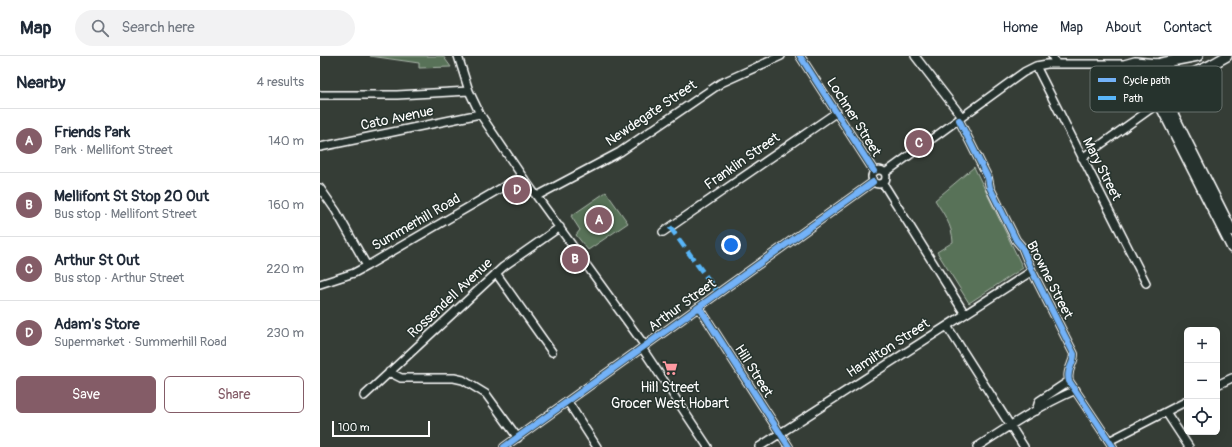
<!DOCTYPE html>
<meta charset="utf-8">
<style>
:root{--surface:#fff;--page:#f2f2f3;--text:#1f2937;--muted:#747a83;--line:#e0e1e3;--accent:#845c67}
body{margin:0;font-family:Pangolin,sans-serif;background:var(--page);color:var(--text)}
.controls{position:absolute;right:12px;bottom:12px;display:grid;overflow:hidden;border-radius:6px;box-shadow:0 4px 16px #0002}
.controls button{width:36px;height:36px;display:grid;place-items:center;padding:0;border:0;border-bottom:1px solid var(--line);background:var(--surface);color:var(--text);font:20px sans-serif}
.scale{position:absolute;left:12px;bottom:10px;width:98px;box-sizing:border-box;padding-left:4px;border:2px solid #fff;border-top:0;font-size:11px;line-height:14px;white-space:nowrap;color:#fff;-webkit-text-stroke:3px #26332d;paint-order:stroke}
.you{position:absolute;left:411px;top:189px;width:14px;height:14px;margin:-10px;border:3px solid #fff;border-radius:50%;background:#1a73e8;box-shadow:0 0 0 6px #1a73e833}
.badge{display:grid;place-items:center;width:26px;height:26px;border-radius:50%;background:var(--accent);color:#fff;font-size:13px;font-weight:700}
.pin{position:absolute;translate:-50% -50%;border:2px solid #fff;box-shadow:0 1px 4px #0006}
.list{margin:0;padding:0;list-style:none}
h2{display:flex;justify-content:space-between;align-items:center;height:52px;margin:0;padding:0 16px;font-size:17px}
h2 small{font-size:13px;font-weight:400;color:var(--muted)}
.list li{display:grid;grid-template-columns:26px 1fr auto;gap:12px;align-items:center;box-sizing:border-box;height:64px;padding:0 16px;border-top:1px solid var(--line)}
.list b{display:block;font-size:15px;white-space:nowrap}
.list p{margin:0;font-size:13px;white-space:nowrap;color:var(--muted)}
.list em{font-size:13px;font-style:normal;color:var(--muted)}
.actions{display:flex;gap:8px;padding:12px 16px}
.actions a{flex:1;padding:9px 0;border:1px solid var(--accent);border-radius:6px;text-align:center;font-size:14px;color:var(--accent)}
.actions .main{background:var(--accent);color:#fff}
.icon{flex:none;width:22px;height:22px;fill:none;stroke:currentColor;stroke-width:2;stroke-linecap:round;stroke-linejoin:round}
.map{position:relative;flex:none;width:912px;height:391px;overflow:hidden}
header{display:flex;align-items:center;gap:24px;box-sizing:border-box;height:56px;padding:0 20px;background:var(--surface);border-bottom:1px solid var(--line)}
header strong{font-size:19px}
nav{display:flex;gap:22px;margin-inline-start:auto;font-size:14px}
.search{width:280px;height:36px;background:var(--page);display:flex;align-items:center;gap:10px;box-sizing:border-box;padding:0 14px;border-radius:22px;color:var(--muted);font-size:15px}
main{display:flex}
aside{flex:1;background:var(--surface)}
.map>svg:first-child{display:block}
.green{fill:#587258;stroke:#acb8ac}
.lines{fill:none;stroke-linecap:round;stroke-linejoin:round}
.minor-casing{stroke:#fff;stroke-width:10}
.major-casing{stroke:#fff;stroke-width:12}
.minor{stroke:#26332d;stroke-width:7}
.major{stroke:#26332d;stroke-width:9}
.quiet{stroke:#59b6f9;stroke-width:5;stroke-dasharray:10 5;stroke-linecap:butt}
.cycleway-casing{stroke:#26332d;stroke-width:8}
.cycleway{stroke:#73b2f8;stroke-width:6}
.labels{text-anchor:middle;dominant-baseline:central;stroke-width:3;stroke-linejoin:round;paint-order:stroke}
.street-label{font-size:14px;fill:#fff;stroke:#26332d}
.poi-label{font-size:14px;fill:#fff;stroke:#26332d}
.key{fill:#26332d;stroke:#67706c;stroke-width:1}
.key-label{font-size:11px;fill:#fff}
</style>
<header>
<strong>Map</strong>
<div class="search"><svg class="icon" aria-label="search" viewBox="0 0 24 24"><circle cx="10" cy="10" r="6"/><path d="M15 15l6 6"/></svg>Search here</div>
<nav><a>Home</a><a>Map</a><a>About</a><a>Contact</a></nav>
</header>
<main>
<aside>
<h2>Nearby<small>4 results</small></h2>
<ul class="list">
<li><span class="badge">A</span><div><b>Friends Park</b><p>Park · Mellifont Street</p></div><em>140 m</em></li>
<li><span class="badge">B</span><div><b>Mellifont St Stop 20 Out</b><p>Bus stop · Mellifont Street</p></div><em>160 m</em></li>
<li><span class="badge">C</span><div><b>Arthur St Out</b><p>Bus stop · Arthur Street</p></div><em>220 m</em></li>
<li><span class="badge">D</span><div><b>Adam's Store</b><p>Supermarket · Summerhill Road</p></div><em>230 m</em></li>
</ul>
<div class="actions"><a class="main">Save</a><a>Share</a></div>
</aside>
<div class="map">
<svg width="912" height="391" viewBox="0 0 912 391">
<rect width="100%" height="100%" fill="#353d36"/>
<filter id="ink" filterUnits="userSpaceOnUse"><feTurbulence type="fractalNoise" baseFrequency=".025" numOctaves="2"/><feDisplacementMap in="SourceGraphic" scale="8" xChannelSelector="R" yChannelSelector="G"/><feConvolveMatrix kernelMatrix="1 2 1 2 8 2 1 2 1" color-interpolation-filters="sRGB"/></filter>
<g filter="url(#ink)">
<!-- green -->
<path class="green" d="M50,0H123L131,11L99,12V7Z
M654,111L703,212L649,247L617,196L633,186C632,168 624,159 615,144Z
M286,136L308,167L268,194L256,179L260,174L251,160Z"/>
<g class="lines">
<defs>
<path id="minor" d="M138,0L149,35L160,58L202,120L325,290
M480,0L554,115
M595,0L642,61
M732,0L736,7
M804,8L821,14L829,22
M716,10L826,227
M0,39H77L149,35
M639,64L668,122L670,132L696,184L702,191L712,215L754,298C754,309 746,313 749,325L793,391
M0,91L160,58
M762,102L839,47
M552 121a7 7 0 1 1 14 0a7 7 0 1 1-14 0Z
M565,117L690,26L704,16L716,10L727,8H804L815,5L838,7
M563,127L645,258
M0,132L16,155L47,210
M217,140L300,96L401,27L461,0
M343,176L517,56
M176,217L232,296
M0,228L34,217L47,210L202,120
M379,251L469,391
M627,270L704,391
M322,292L388,391
M69,316L81,322H134L143,324L166,338L198,382
M897,329L912,322
M44,340L183,211L240,171
M248,346L277,391
M716,355L719,345L749,325
M846,356L869,391
M789,385L867,345
M184,391L553,126
M439,391L712,215
M657,391C689,370 721,349 756,334"/>
<path id="major" d="M841,7L878,0
M830,24C836,33 846,33 852,24V15L845,8C818,3 834,36 839,47L912,192
M850,28L891,9L907,0
M848,29L845,37L847,46L912,175"/>
</defs>
<!-- minor casing -->
<use href="#minor" class="minor-casing"/>
<!-- major casing -->
<use href="#major" class="major-casing"/>
<!-- minor -->
<use href="#minor" class="minor"/>
<!-- major -->
<use href="#major" class="major"/>
<!-- quiet -->
<path class="quiet" d="M350,171L398,237"/>
<defs>
<path id="cycleway" d="M480,0L554,115
M639,64L668,122L670,132L696,184L702,191L712,215L754,298C754,309 746,313 749,325L793,391
M379,251L469,391
M184,391L553,126"/>
</defs>
<!-- cycleway casing -->
<use href="#cycleway" class="cycleway-casing"/>
<!-- cycleway -->
<use href="#cycleway" class="cycleway"/>
</g>
</g>
<!-- icons -->
<defs>
<symbol id="supermarket-bare" viewBox="-9 -9 18 18"><path d="M-6-5.5h2.5l.6 2H6L4.5 2H-2.5L-4.4-4H-6ZM-1.5 3.2a1.3 1.3 0 1 0 .1 0ZM3 3.2a1.3 1.3 0 1 0 .1 0Z" fill="#ff9aa2" stroke="#26332d" stroke-width="2.5" paint-order="stroke"/></symbol>
</defs>
<g fill-rule="evenodd">
<use href="#supermarket-bare" x="339" y="301" width="22" height="22"/>
</g>
<g class="labels">
<!-- street labels -->
<g class="street-label">
<text transform="translate(331 57) rotate(-34)">Newdegate Street</text>
<text transform="translate(534 61) rotate(58)">Lochner Street</text>
<text transform="translate(77 62) rotate(-12)">Cato Avenue</text>
<text transform="translate(422 105) rotate(-35)">Franklin Street</text>
<text transform="translate(782 113) rotate(63)">Mary Street</text>
<text transform="translate(96 166) rotate(-30)">Summerhill Road</text>
<text transform="translate(730 224) rotate(63)">Browne Street</text>
<text transform="translate(130 242) rotate(-43)">Rossendell Avenue</text>
<text transform="translate(362 249) rotate(-36)">Arthur Street</text>
<text transform="translate(568 292) rotate(-33)">Hamilton Street</text>
<text transform="translate(434 315) rotate(58)">Hill Street</text>
</g>
<!-- poi labels -->
<g class="poi-label">
<text x="350" y="331">Hill Street<tspan x="350" dy="16">Grocer West Hobart</tspan></text>
</g>
</g>
<!-- legend -->
<rect x="770" y="10" width="132" height="46" rx="6" class="key"/>
<rect x="778" y="22" width="18" height="4" fill="#73b2f8"/>
<rect x="778" y="40" width="18" height="4" fill="#59b6f9"/>
<g class="key-label">
<text x="803" y="28">Cycle path</text>
<text x="803" y="46">Path</text>
</g>
</svg>
<div class="controls">
<button>+</button>
<button>−</button>
<button><svg class="icon" aria-label="locate" viewBox="0 0 24 24"><circle cx="12" cy="12" r="6"/><path d="M12 2v4M12 18v4M2 12h4M18 12h4"/></svg></button>
</div>
<div class="scale">100 m</div>
<div class="you"></div>
<div class="pin badge" style="left:279px;top:164px">A</div>
<div class="pin badge" style="left:255px;top:203px">B</div>
<div class="pin badge" style="left:599px;top:87px">C</div>
<div class="pin badge" style="left:197px;top:134px">D</div>
</div>
</main>
